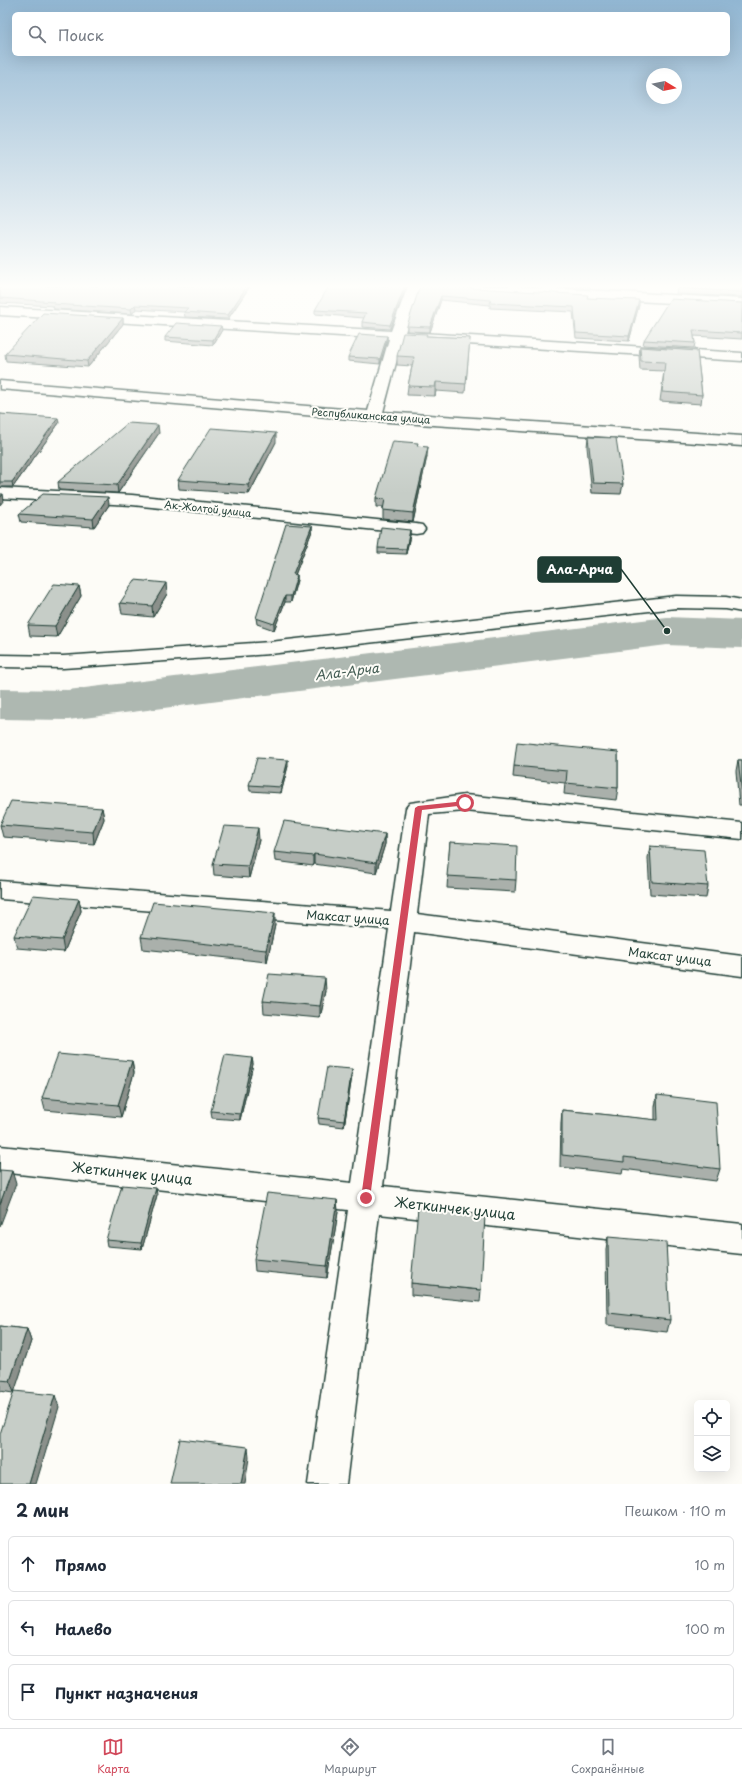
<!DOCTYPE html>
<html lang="ru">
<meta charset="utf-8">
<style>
:root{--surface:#fff;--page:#f2f2f3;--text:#1f2937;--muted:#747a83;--line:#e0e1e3;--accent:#d1495b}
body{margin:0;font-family:"Playpen Sans",sans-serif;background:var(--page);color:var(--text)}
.controls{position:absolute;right:12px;bottom:12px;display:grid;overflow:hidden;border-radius:6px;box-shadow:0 4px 16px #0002}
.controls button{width:36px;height:36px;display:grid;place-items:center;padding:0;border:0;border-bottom:1px solid var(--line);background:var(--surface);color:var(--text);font:20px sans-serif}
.compass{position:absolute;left:646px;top:68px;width:36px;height:36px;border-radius:50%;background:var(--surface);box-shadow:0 4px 16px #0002;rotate:100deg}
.stop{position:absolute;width:12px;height:12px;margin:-9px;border:3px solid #d1495b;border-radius:50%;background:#fff}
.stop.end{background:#d1495b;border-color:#fff;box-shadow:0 1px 4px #0008}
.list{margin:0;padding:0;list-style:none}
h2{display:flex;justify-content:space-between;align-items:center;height:52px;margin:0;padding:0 16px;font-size:17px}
h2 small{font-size:13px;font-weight:400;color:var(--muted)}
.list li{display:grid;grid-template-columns:26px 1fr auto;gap:12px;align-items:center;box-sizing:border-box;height:56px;margin:0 8px 8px;padding:0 8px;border:1px solid var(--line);border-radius:6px}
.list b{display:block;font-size:15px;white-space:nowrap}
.list em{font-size:13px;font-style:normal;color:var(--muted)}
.icon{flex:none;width:22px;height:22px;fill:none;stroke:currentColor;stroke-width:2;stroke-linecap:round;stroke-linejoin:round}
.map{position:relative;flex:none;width:742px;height:1484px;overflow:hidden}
.search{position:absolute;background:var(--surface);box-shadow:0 4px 16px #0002;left:12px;right:12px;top:12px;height:44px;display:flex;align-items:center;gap:10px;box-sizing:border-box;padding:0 14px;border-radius:6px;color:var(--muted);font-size:15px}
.sheet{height:244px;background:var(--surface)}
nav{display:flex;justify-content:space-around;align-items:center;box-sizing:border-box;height:56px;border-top:1px solid var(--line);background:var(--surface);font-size:11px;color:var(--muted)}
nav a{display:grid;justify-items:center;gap:2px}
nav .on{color:var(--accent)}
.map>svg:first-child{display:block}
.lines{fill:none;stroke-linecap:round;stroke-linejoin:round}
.river{fill:#aeb8b1;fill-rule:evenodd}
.minor-casing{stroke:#1f3d34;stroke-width:3}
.minor{fill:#fdfcf7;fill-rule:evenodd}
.wall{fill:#aab0ab;stroke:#1f3d34}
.shaded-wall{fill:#8b908b;stroke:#1f3d34}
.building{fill:#c6cdc7;stroke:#1f3d34}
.route{fill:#d1495b}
.labels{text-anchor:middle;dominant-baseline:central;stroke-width:4;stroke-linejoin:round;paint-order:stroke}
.far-street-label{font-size:10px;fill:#1f3d34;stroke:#fdfcf7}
.street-label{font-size:12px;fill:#1f3d34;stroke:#fdfcf7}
.water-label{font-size:13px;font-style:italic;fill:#435c53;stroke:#fdfcf7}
.near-street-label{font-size:14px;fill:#1f3d34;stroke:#fdfcf7}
.leader{fill:none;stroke:#1f3d34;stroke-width:1.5}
.callout-dot{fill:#1f3d34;stroke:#fdfcf7;stroke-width:1.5}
.callout{fill:#1f3d34;stroke:#1f3d34;stroke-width:1.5}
.callout-label{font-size:13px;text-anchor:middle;font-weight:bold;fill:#fff}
</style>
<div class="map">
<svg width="742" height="1484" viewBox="0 0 742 1484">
<rect width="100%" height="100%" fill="#fdfcf7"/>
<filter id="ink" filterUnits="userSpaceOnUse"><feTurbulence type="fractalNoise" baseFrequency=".025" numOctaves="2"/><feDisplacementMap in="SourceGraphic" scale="8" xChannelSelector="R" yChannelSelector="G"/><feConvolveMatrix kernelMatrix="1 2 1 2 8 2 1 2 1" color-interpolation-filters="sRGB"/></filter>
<g filter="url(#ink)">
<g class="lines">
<!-- river -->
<path class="river" d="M667,617L742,620V648L667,645L68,720L0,719V689L68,690Z"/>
<defs>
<path id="minor" d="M408,286H420L405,332L742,353V361L402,340L383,412L742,436V446L374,421L0,389V381L368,411L389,339L0,315V307L391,331Z
M436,286H516L742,299V307L442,290Z
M0,488L132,495L416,524L422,525L425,529L422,533L416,534L132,505L0,498Z
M676,596L726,597L742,600V612L726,609L676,608L270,654L63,668L0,667V655L63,656L270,642Z
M465,795L742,823V839L465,811L429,814L417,914L742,956V976L414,932L383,1186L742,1224V1254L379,1214L346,1484H308L348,1210L0,1172V1146L352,1183L389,929L0,899V881L391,911L406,808L410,803Z"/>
</defs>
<!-- minor casing -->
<use href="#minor" class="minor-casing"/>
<!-- minor -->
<use href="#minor" class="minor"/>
</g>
<!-- wall -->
<path class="wall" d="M0,286H250L228,319L185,317L184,312L136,309L132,314L54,309L53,306L0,303Z
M407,286L390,329L362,327V322L364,318L315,314V310Z
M549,286H590V289Z
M742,286V297L676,294L677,288Z
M442,287L588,298L639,305L629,341L576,338L573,312L490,308V305L441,300L430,332L407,331V326Z
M742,303V339L694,336L695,343L694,348L643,345L644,340Z
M123,318V324L88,367L6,361L5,354Z
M221,326L222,330L213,345L165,341V337Z
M387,336V340L380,364L348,361V357Z
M427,336L470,338L465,393L436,391L435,396L407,395L408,386L412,366L397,365V356Z
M640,347L697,351L702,395L701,404L660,401L664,371L640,370L639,356Z
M0,414L59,423L13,487H0Z
M159,433L118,493L59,490L58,482Z
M588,437L623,484L621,494L592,493L587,447Z
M276,442L249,494L179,489L178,480Z
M418,446L427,456L413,522L383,519V507H376V498Z
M109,505L94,527L21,522L19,514Z
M312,526V531L295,575H297V580L291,602H285L274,630L257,624L256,618Z
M410,530V535L406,554L378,553V548Z
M79,586L81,596L57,637L30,636L28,625Z
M167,594L153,617L122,614L120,603Z
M618,752V788L616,800L564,794L565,783L513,777L514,766Z
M738,760H742V805H739L736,771Z
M288,766L281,793L250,791L249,785Z
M102,808L104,819L94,844L3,837L0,825Z
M385,834V844L376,873L314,864L313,866L275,861L274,852Z
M259,840L249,878L214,875L213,864Z
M450,842L516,880L515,892L447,888Z
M650,846L708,886L706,898L650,894L648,858Z
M79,899L81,911L64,952L17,948L14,936Z
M275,925L267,962L143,949L141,937Z
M326,991L320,1018L264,1013L263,1001Z
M252,1058L253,1064L240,1120L212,1118L211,1111Z
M132,1061L134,1073L121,1117L45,1110L42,1098Z
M352,1076L344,1127L319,1124L318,1118Z
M657,1095L720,1169L716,1181L623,1169L622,1174L560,1167L561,1123L562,1110L655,1120V1107Z
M157,1195L142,1249L107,1246L106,1240Z
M337,1200L338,1212L327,1278L255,1271L254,1259Z
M608,1237L670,1320L667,1332L607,1325L606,1249Z
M411,1283L481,1290L480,1302L411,1295Z
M0,1326L27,1329L31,1341L14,1391L59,1407L13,1393L0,1391Z"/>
<!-- shaded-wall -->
<path class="shaded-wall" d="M247,286H250L228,319V315Z
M405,286H407L390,329V325Z
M441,296V300L430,332V327Z
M639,300V305L629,341V336Z
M135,305L136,309L132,314L131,309Z
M123,318V324L88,367L87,361Z
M221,326L222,330L213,345V340Z
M387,336V340L380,364V359Z
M436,382V391L435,396V387Z
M58,418L59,423L13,487L12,482Z
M158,425L159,433L118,493L117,485Z
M276,433V442L249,494L248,485Z
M428,447L427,456L413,522V513Z
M3,494L4,500L0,505V498Z
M108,497L109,505L94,527L93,519Z
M312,526V531L293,580V574Z
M410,530V535L406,554V549Z
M297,575V580L291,602V596Z
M166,583L167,594L153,617L152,606Z
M79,586L81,596L57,637L55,626Z
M285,596V602L274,630V624Z
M288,760V766L281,793V787Z
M102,808L104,819L94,844L93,832Z
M258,828L259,840L249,878L248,866Z
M385,834V844L376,873V863Z
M314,854V864L313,866V856Z
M79,899L81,911L64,952L62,940Z
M275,913V925L267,962L266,950Z
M325,978L326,991L320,1018V1006Z
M252,1058L253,1064L240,1120V1114Z
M132,1061L134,1073L121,1117L118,1105Z
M352,1069V1076L344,1127V1121Z
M12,1171L16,1184L0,1226V1204Z
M156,1188L157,1195L142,1249L141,1243Z
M337,1200L338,1212L327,1278V1266Z
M27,1329L31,1341L14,1393L10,1381Z
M55,1395L59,1407L36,1484H29Z
M248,1447L249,1458L245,1484H241Z"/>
<!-- building -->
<path class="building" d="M0,286H247L228,315L184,312L188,308L135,305L131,309L53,304L55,302L0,298Z
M329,286H405L390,325L362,322L366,313L315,310Z
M420,286H441L588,295L587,298L639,300L629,336L576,333L574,307L490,303L491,300L441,296L430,327L407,326Z
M678,286H742V292L677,288Z
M670,299L742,303V333L693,330L695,343L644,340Z
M43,313L123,318L87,361L5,354Z
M176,323L221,326L213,340L165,337Z
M403,333L427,334L426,336L470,338L466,384L436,382L435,387L408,386L414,357L397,356Z
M359,334L387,336L380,359L348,357Z
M640,347L697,351L702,395L662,392L665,362L641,361Z
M0,414L58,418L12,482H0Z
M128,423L158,425L117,485L58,482Z
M211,428L276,433L248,485L178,480Z
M588,437L616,438L623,484L593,483Z
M393,441L418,443L417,446L428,447L413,513L383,510L385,499L376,498Z
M0,494H3L0,498Z
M43,494L108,497L93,519L19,514Z
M286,524L312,526L293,574L297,575L291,596H285L274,624L256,618Z
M381,527L410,530L406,549L378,548Z
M135,580L166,583L152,606L120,603Z
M54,584L79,586L55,626L28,625Z
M517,742L618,752V788L566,783L567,771L514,766Z
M257,758L288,760L281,787L249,785Z
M738,760H742V793Z
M11,801L102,808L93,832L0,825Z
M284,821L385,834L376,863L314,854L313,856L274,852Z
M224,826L258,828L248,866L213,864Z
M450,842L517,846L516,880L447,876Z
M650,846L704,850L708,886L652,882Z
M33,895L79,899L62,940L14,936Z
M153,902L275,913L266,950L141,937Z
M269,974L325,978L320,1006L263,1001Z
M58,1054L132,1061L118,1105L42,1098Z
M225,1055L252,1058L240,1114L211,1111Z
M327,1067L352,1069L344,1121L318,1118Z
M657,1095L716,1102L720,1169L624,1157V1162L562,1155V1110L658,1120Z
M0,1170L12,1171L0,1204Z
M122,1185L156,1188L141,1243L106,1240Z
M267,1193L337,1200L327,1266L254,1259Z
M418,1208L485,1215L481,1290L411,1283Z
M608,1237L666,1242L670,1320L609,1313Z
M0,1326L27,1329L10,1381L0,1380Z
M14,1391L55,1395L29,1484H0V1434Z
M180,1439L248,1447L241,1484H170Z"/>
</g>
<!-- sky -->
<linearGradient id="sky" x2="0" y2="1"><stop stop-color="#91b6d2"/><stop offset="0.58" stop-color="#fefefb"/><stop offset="1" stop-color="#fefefb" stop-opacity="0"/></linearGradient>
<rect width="742" height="494" fill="url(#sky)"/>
<!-- route -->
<path class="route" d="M465,801L468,803L467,805L422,810L370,1198L369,1201H363L361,1198L415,808L418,806Z"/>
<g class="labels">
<!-- far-street labels -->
<g class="far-street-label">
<text transform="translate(371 415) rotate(4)">Республиканская улица</text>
<text transform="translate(208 508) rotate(6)">Ак-Жолтой улица</text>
</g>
<!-- street labels -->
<g class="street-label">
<text transform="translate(348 917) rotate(4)">Максат улица</text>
<text transform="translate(670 956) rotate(7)">Максат улица</text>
</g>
<!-- water labels -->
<g class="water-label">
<text transform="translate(347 671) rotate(-7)">Ала-Арча</text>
</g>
<!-- near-street labels -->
<g class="near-street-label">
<text transform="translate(132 1173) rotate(6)">Жеткинчек улица</text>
<text transform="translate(455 1208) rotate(6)">Жеткинчек улица</text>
</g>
</g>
<!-- callouts -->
<path class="leader" d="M667 631L621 569"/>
<circle class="callout-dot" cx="667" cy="631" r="4"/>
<rect class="callout" x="538" y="557" width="83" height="25" rx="4"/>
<g class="callout-label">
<text x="580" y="574">Ала-Арча</text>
</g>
</svg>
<div class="controls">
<button><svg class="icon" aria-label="locate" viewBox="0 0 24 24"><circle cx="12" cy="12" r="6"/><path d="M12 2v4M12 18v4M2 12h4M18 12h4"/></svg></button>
<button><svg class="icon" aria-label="layers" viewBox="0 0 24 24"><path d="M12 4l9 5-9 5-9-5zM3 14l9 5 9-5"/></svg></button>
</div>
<svg class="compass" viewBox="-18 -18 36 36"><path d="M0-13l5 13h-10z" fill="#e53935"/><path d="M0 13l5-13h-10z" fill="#747a83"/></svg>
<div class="stop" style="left:465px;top:803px"></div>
<div class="stop end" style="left:366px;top:1198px"></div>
<div class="search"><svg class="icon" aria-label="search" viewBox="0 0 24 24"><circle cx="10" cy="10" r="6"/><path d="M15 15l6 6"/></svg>Поиск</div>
</div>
<section class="sheet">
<h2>2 мин<small>Пешком · 110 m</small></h2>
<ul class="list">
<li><svg class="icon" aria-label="ahead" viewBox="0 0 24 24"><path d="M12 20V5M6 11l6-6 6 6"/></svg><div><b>Прямо</b></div><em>10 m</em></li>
<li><svg class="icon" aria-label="left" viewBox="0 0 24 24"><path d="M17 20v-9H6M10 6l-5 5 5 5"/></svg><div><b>Налево</b></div><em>100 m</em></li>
<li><svg class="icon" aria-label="arrive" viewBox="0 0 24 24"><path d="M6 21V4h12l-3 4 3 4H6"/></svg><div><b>Пункт назначения</b></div></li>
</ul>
</section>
<nav>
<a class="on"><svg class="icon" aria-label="map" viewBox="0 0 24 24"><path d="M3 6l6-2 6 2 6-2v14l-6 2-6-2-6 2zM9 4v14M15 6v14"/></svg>Карта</a>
<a><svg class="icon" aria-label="directions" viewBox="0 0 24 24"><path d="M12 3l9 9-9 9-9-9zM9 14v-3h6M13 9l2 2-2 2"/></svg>Маршрут</a>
<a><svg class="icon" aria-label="saved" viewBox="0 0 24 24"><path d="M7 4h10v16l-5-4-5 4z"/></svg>Сохранённые</a>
</nav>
